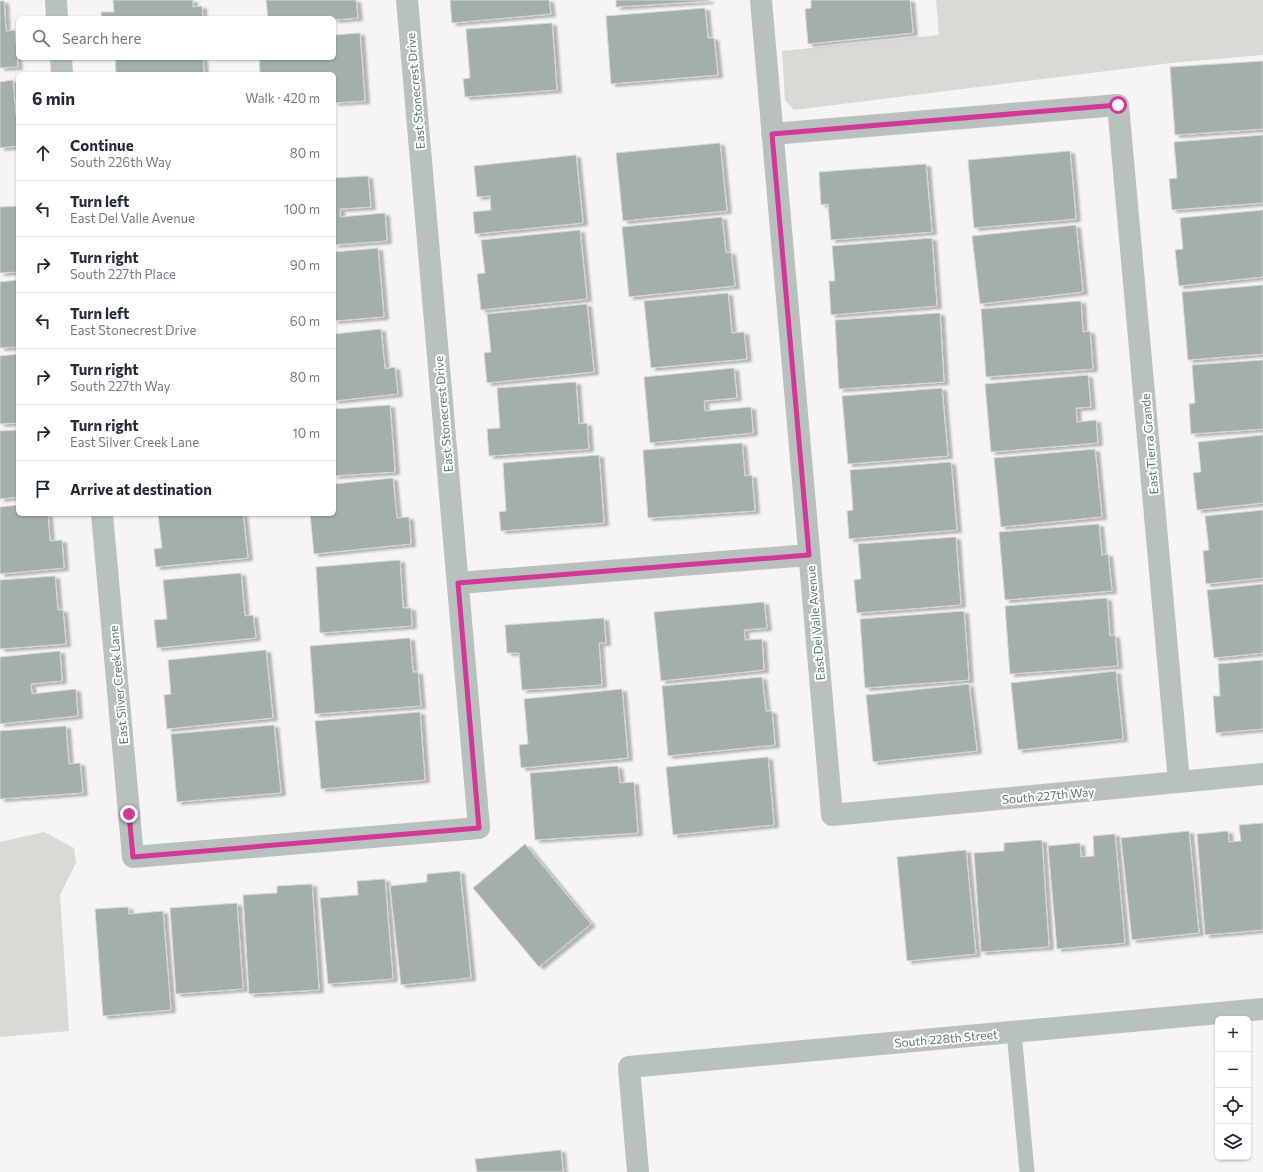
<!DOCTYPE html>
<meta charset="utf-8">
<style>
:root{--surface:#fff;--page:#f2f2f3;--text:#1f2937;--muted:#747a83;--line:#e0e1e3}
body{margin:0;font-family:Commissioner,sans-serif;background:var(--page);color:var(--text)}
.controls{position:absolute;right:12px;bottom:12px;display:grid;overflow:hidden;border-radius:6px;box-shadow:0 1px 3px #0004}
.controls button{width:36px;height:36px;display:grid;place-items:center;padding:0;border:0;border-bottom:1px solid var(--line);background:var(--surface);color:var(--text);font:20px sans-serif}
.stop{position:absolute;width:12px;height:12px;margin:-9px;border:3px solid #d23897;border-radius:50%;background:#fff}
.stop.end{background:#d23897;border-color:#fff;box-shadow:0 1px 4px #0008}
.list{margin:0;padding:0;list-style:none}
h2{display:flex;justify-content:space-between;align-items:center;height:52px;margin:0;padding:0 16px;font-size:17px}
h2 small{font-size:13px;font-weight:400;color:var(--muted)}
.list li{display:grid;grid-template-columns:26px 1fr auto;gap:12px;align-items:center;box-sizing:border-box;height:56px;padding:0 16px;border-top:1px solid var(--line)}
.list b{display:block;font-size:15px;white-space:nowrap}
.list p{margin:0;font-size:13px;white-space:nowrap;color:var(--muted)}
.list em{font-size:13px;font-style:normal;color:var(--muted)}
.icon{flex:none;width:22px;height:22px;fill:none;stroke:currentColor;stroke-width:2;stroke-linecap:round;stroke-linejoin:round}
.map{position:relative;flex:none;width:1263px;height:1172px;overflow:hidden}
.search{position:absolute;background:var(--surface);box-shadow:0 1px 3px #0004;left:16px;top:16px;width:320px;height:44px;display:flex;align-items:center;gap:10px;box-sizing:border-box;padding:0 14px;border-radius:6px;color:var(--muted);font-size:15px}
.panel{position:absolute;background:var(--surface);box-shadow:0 1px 3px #0004;left:16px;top:72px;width:320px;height:444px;border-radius:6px}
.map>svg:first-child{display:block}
.green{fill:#dbd9d3}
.building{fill:#a3b0aa;stroke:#d8d6d6;filter:url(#shadow)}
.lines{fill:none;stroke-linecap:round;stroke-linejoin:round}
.service{stroke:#b9c1be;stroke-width:15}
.minor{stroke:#b9c1be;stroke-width:22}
.route{stroke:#d23897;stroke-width:5}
.labels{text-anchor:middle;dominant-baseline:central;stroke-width:4;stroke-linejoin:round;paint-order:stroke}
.street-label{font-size:12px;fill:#5f776d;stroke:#fff}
</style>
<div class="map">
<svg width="1263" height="1172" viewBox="0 0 1263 1172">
<defs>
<filter id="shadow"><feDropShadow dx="4.5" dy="2.5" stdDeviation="1" flood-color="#0004"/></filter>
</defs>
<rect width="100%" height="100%" fill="#f6f4f4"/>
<!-- green -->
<path class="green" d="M936,0H1263V55L1171,63L794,110L785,100L782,51L939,35Z
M44,832L74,848L76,863L60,895L69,1031L0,1037V842Z"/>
<!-- building -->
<path class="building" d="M113,0H193V7L202,6L203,18H102L101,12H114Z
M266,0H356L358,18L334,20V18H268Z
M450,0H549L551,14L452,23Z
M616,0H709V1L616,7Z
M811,0H910L913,33L808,44L805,9L811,8Z
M0,1H4L6,31L15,30L18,67L0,68Z
M705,8L708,38H714L718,75L611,84L606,16Z
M552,23L557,90L465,97L463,79L470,78L466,29Z
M360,33L365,101L334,103V74H260L259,58H334V35Z
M115,58H203L204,74H116Z
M1263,61V129L1175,135L1170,67Z
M13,80L16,115L18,114V146L0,148V82Z
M1263,135V203L1172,210L1169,179L1177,178L1174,142Z
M720,143L727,211L623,221L616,153Z
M1070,151L1076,219L974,228L968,160Z
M576,155L583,223L475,234L473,212L491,210L490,196L477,197L474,166Z
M926,164L932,232L831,240L828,204L821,205L819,172Z
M368,176L371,207L340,209V217L385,213L387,241L334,245V178Z
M18,206V272L0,273V207Z
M1263,210V277L1179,286L1175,250L1183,249L1180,218Z
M722,217L726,253L731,252L735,286L629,297L622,227Z
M1076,225L1083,292L980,304L972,236Z
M580,230L587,299L481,310L477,274L485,273L481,240Z
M932,238L937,306L831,315L829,281H835L832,246Z
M378,248L384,317L334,321V252Z
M18,280V347L0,348V282Z
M1263,285V354L1188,360L1182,292Z
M728,293L732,333L744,332L747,359L651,368L644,301Z
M1081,301L1083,332L1090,331L1093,369L986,377L981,309Z
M587,304L594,372L487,383L484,353L491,352L487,314Z
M940,313L944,382L839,389L835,320Z
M381,329L385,369L395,367L398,394L334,401V334Z
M18,354V423L0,424V356Z
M1263,360V429L1191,434L1189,404L1195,403L1192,365Z
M734,368L737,398L704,401L705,411L751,407L753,433L650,443L644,377Z
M1088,375L1091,407L1076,408L1077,422L1096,420L1098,443L991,452L985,384Z
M576,382L579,424L587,423L589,449L489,456L487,429L500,428L497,388Z
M942,388L948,456L848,464L842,396Z
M390,405L395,472L334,476V409Z
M18,430V497L0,499V431Z
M1263,435V503L1197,510L1193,473L1201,472L1198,442Z
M742,443L745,476L752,475L755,511L648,518L643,450Z
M1095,449L1102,517L1001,527L994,458Z
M599,455L604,523L501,531L499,512L506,511L503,463Z
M951,462L957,530L849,539L847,511L853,510L850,470Z
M393,478L397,518L409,517L411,544L314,554L310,514H334V484Z
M18,505V514H48L50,541L62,540L64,568L0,574V507Z
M1263,510V578L1206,584L1203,551L1209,550L1205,516Z
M158,514H243L248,558L156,567L154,549L162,548Z
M1099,524L1102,555L1108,554L1112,591L1005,600L999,532Z
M956,537L961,605L857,613L854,580L861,579L858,544Z
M400,560L403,608H411L412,626L320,633L316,567Z
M241,573L245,616L253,615L256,638L157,648L154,620L167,619L163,580Z
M55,576L58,610H63L66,644L0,649V580Z
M1263,584V653L1214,658L1207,590Z
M1107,598L1110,636L1115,635L1118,666L1010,674L1005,606Z
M764,602L767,628L744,630L745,640L762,639L764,670L661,681L654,612Z
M964,611L969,680L865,688L860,619Z
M604,618L606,643H599L602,685L522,690L519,653H507L505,625Z
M410,638L413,672H418L421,706L315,714L310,646Z
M266,650L273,718L167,729L164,695L171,694L168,660Z
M60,651L62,681L31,684L32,694L76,689L78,716L0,724V657Z
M1263,660V729L1216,733L1213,696H1220L1218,664Z
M1116,671L1123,739L1018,750L1011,683Z
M762,677L766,711H772L775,745L668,756L662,686Z
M969,684L977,751L873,762L866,695Z
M622,689L628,758L521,768L519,745L528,744L524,699Z
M420,712L425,780L321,789L315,721Z
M274,725L281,793L177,802L171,734Z
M66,726L69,764L80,763L83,793L0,799V731Z
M768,757L774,825L673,835L666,767Z
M618,766L620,783L634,782L638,833L535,840L530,773Z
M1263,823V930L1205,935L1197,834L1228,831L1229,842L1241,841L1239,825Z
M1189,831L1199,933L1132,940L1121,838Z
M1115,834L1125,943L1057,949L1048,846L1080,843L1081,857L1094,856L1093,836Z
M1042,840L1049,947L981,952L974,853L1004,851V843Z
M525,844L591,924L539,967L473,888Z
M966,850L976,954L907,961L897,857Z
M460,871L471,978L401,985L390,886L427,882V874Z
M385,879L393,979L328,984L320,898L358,895L357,881Z
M312,884L319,990L249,994L243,895L277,893V886Z
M237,903L243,989L176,994L170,908Z
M128,907L129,914L163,911L171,1010L103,1016L95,909Z
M561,1150L563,1172H477L475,1159Z"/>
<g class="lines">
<!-- service -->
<path class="service" d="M1014,1032L1027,1172"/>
<!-- minor -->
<path class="minor" d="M56,0L57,18
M761,0L832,815L1263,774
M61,58L62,74
M772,134L1118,105L1179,782
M102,514L133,857L479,828L407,0
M458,583L809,555
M638,1172L629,1067L1263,1009"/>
</g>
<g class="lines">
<!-- route -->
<path class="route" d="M129,814L133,857L479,828L458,583L809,555L772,134L1118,105"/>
</g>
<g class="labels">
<!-- street labels -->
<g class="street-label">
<text transform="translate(415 91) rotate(-95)">East Stonecrest Drive</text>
<text transform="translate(443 414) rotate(-95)">East Stonecrest Drive</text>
<text transform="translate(1149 444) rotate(-95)">East Tierra Grande</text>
<text transform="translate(815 623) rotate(-95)">East Del Valle Avenue</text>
<text transform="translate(118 685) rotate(-95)">East Silver Creek Lane</text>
<text transform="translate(1048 795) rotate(-5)">South 227th Way</text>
<text transform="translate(946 1038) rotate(-5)">South 228th Street</text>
</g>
</g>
</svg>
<div class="controls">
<button>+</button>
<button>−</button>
<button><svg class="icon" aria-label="locate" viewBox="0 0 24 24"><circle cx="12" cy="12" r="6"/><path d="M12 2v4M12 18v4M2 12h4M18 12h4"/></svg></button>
<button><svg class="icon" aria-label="layers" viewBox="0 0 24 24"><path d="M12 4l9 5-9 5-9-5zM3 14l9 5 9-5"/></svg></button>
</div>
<div class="stop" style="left:1118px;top:105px"></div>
<div class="stop end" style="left:129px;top:814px"></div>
<div class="search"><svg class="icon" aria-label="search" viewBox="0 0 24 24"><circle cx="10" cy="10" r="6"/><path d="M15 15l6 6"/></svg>Search here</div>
<section class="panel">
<h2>6 min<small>Walk · 420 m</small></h2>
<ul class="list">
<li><svg class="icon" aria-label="ahead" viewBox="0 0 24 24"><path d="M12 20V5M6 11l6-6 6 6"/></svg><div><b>Continue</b><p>South 226th Way</p></div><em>80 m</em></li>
<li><svg class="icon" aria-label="left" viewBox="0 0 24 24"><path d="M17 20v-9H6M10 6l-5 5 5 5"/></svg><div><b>Turn left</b><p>East Del Valle Avenue</p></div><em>100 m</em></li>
<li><svg class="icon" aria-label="right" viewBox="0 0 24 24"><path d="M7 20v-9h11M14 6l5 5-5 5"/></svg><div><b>Turn right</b><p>South 227th Place</p></div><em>90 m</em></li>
<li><svg class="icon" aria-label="left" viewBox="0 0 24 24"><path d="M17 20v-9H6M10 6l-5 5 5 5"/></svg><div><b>Turn left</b><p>East Stonecrest Drive</p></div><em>60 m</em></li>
<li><svg class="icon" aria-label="right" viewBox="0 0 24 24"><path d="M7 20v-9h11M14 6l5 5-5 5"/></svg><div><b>Turn right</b><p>South 227th Way</p></div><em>80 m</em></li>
<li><svg class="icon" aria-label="right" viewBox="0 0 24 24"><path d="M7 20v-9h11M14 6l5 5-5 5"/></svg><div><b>Turn right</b><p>East Silver Creek Lane</p></div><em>10 m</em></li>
<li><svg class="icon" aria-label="arrive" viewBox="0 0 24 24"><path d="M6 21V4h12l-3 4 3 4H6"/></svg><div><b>Arrive at destination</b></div></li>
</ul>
</section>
</div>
